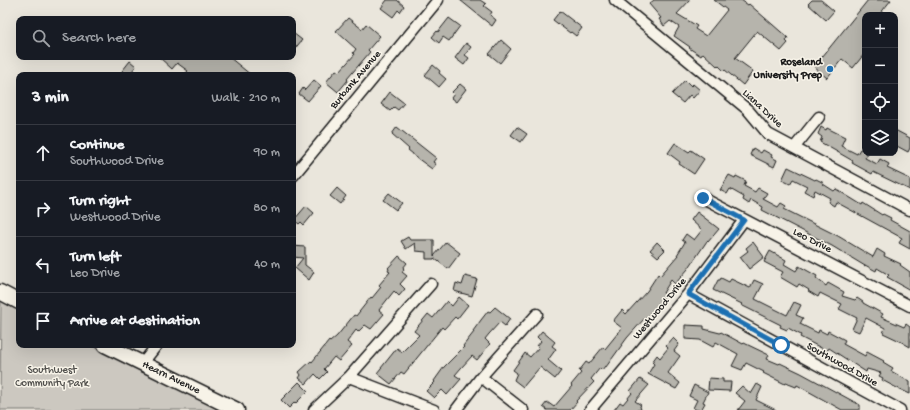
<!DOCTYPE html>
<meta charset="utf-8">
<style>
:root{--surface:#171b24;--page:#242831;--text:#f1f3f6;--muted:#9ea1a6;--line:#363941}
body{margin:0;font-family:"Gochi Hand",sans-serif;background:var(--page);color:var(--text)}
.controls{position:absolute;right:12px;top:12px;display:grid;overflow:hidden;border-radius:8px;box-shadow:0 4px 16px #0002}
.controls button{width:36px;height:36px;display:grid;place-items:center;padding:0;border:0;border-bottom:1px solid var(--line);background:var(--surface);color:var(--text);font:20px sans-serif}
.stop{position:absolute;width:12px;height:12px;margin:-9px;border:3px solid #1f6fb2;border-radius:50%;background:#fff}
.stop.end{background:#1f6fb2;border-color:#fff;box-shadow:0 1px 4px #0008}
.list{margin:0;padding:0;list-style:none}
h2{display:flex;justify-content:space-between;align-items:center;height:52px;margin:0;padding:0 16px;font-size:17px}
h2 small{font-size:13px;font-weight:400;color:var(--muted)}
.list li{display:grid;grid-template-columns:26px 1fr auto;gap:12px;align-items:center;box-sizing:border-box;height:56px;padding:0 16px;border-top:1px solid var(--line)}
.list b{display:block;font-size:15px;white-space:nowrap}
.list p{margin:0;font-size:13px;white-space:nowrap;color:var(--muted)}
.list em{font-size:13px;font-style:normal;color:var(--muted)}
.icon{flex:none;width:22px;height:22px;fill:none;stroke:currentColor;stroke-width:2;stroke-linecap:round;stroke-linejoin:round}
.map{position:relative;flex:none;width:910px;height:410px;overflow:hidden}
.search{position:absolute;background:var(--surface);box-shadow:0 4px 16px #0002;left:16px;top:16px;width:280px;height:44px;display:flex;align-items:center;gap:10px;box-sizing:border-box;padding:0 14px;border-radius:8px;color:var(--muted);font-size:15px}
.panel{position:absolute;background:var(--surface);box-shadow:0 4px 16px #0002;left:16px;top:72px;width:280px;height:276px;border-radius:8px}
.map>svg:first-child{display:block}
.green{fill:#ccc8c0;stroke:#74726e}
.building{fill:#b6b4ac;stroke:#1c1c1c}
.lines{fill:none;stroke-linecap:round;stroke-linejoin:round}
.minor-casing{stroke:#1c1c1c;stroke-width:13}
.secondary-casing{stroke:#1c1c1c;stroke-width:17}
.minor{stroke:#f7f3e8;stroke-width:10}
.secondary{stroke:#f7f3e8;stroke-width:14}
.route{stroke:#1f6fb2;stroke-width:5}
.poi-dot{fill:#1f6fb2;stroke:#f7f3e8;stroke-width:1.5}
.labels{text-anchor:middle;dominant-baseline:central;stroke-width:3;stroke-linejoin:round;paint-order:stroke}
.poi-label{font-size:11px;font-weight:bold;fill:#1c1c1c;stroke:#f7f3e8;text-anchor:end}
.street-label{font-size:11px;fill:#1c1c1c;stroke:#f7f3e8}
.park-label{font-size:11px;fill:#51504d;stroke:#f7f3e8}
</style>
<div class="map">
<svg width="910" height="410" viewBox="0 0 910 410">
<rect width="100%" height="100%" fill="#eae6dc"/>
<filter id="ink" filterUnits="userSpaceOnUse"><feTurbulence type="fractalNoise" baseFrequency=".025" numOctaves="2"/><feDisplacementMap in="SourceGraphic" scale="8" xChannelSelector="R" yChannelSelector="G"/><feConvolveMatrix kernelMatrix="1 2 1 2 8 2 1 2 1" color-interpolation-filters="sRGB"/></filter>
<g filter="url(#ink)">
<!-- green -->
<path class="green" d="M1,301L7,303L19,309V345H89L220,410H0Z"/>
<!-- building -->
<path class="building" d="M387,0H397L404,6L400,12L398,10L393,17L381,8Z
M460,0H480L486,4L484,6L492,12L490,15L496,20L492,26Z
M654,0H690L677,14L697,26L695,29L706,36L727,10L714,0H741L748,5L749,4L788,38L786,41L788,43L781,51L757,31L735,58L753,71L743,85L725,70L724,71L718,65L717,66L703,53L701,56L689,48L690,47L674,36L679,27L670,21L664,26L659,19L661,18L649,4Z
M812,0H821L834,11L826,20L808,4Z
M868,0H891L879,15H865V53L853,68L842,59L827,78L814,67Z
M560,11L582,28L576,36L571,32L570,33L553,20Z
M348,18L362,29L366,24L380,36L368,50L370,52L347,79L348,80L338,92L326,82L336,70L339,72L355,54L353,53L356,49L336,31Z
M449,18L460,26L449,41L443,37L439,43L432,37L437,31L438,32Z
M293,33L302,40L293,51Z
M501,40L511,49L500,63L489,54Z
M466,43L471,47L465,55L469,58L464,65L455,58Z
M159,57H229L251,75H184L188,71L177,63L172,69Z
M130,61L136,66L129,75H119Z
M433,65L440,71L439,73L446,79L439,87L425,75Z
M314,80L321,86L308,101L299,94L303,88L305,90Z
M685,80L691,86L693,84L700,90L693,98L690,95L683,103L672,94Z
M460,84L466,89L456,102L451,98L454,94L452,92Z
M390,92L404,103L398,110L394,107L390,111L381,104Z
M397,127L436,158L433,162L436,164L432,169L413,155V154L408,150L409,149L392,134Z
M517,127L527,134L521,142L511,135Z
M821,127L826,130L827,128L845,137L841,146L857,154L860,149L865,151V153H868L865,158L877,164L880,159L889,164L887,168L910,179V190L873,172L872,174L852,163L853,161L820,142L822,137L818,134Z
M895,130L910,138V148L908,152L895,145Z
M675,143L689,152L691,150L704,159L694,174L679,164L680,162L668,153Z
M753,148L761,153L763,150L772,155L771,157L777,160L774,167L750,155Z
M788,167L815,180L816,179L824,183L823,184L834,191L836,189L862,205L863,203L882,215L883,214L891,218L890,220L910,231V249L899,243L902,238L836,202L834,206L828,202L830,198L815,190L813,196L804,191L807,186L793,179L790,184L782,180Z
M729,175L735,178L736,176L746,181L744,186L755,192L758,188L767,193L763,199L778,207L781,203L786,206L784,209L838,236L873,257L877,249L885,254L884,256L901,264L900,265L910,272V290L887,277L889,275L877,268L876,271L865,265V266L832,246L762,210L763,207L751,200L749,204L743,200L744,197L730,189L727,194L720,190Z
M337,188L346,196L340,204L330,196Z
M389,193L402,203L396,210L383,200Z
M306,206L314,213L304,225L301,222L299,224L294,220Z
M697,212L719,229L708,242L707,241L688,269L675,284L671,280L663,293L666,294L657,306L645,320L644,319L627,338L606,367L605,366L602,370L600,368L591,379L594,382L576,401L577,402L570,410H547L543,407L547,402L554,407L572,386L571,385L581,373L579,371L586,362L589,364L603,347L605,349L622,328L613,321L622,310L626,314L647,291L658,274L660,276L678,255H677L685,242L682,240L686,234L694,240L702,230L691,220Z
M408,237L410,240H434V256L446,242L460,253L448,269L434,258V259H426V252L416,251L415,243L406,249L401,241Z
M657,242L665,250L658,257L650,250Z
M753,242L764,257L749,269L740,257L748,251L746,248Z
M293,246L305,247V265L314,272L309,280L295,268L303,258L293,257Z
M770,251L786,260L784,264L796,271L799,266L817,276L816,278L826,286L828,283L844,292L842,296L855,300L857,298L863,302V303L883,314L881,317L904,327L906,324L910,327V347L900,341L883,333L885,328L866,318L859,332L852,329L857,318L839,309L842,304L820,293L818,297L808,291L809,290L799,284L797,287L780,277L783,272L764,262Z
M399,256L407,263L403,268L404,269L402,272L407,276L400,284L405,289L399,296L394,291L379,310L384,314L371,329L365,325L358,332L356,330L347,342L352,346L339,361L334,357L324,369L327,372L320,379L315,374L306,384L299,378L301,375L299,372L311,361L312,362L329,341L330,342L337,336L354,315L356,316L371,297L372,298L381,287L379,285L390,272L388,271L389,269L388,268Z
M465,276L477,279L472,296L454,291L456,283L462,285Z
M721,278L729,282L731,279L750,288L754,280L763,284L755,299L787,315L794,302L801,305L796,315L803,318L800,324L818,333L819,330L827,334L828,331L845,340L843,344L865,356L867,352L884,361L883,362L893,368L891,371L910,382V394L895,387L882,380L883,378L879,376L881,373L867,369L866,372L829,348L827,351L800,337L801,335L788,328L787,330L780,327L781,325L741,305L742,304L713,290L718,280H720Z
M459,297L468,305L457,319L455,317L444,329L442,327L404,374L401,372L391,384L377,373L397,348L402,352L419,335L414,331L428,314L433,318L447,301L452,306Z
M495,307L510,319L505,326L500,322L489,334L485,339L490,344L477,360L472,356L461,368L455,375L461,379L447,395L442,390L434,398L426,391L435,382L434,381L444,367L464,347L463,346L474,332L473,331L481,320L488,311L490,312Z
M685,325L704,326V329L720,333L721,332L743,344L744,343L769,355L767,359L779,364L780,363L801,373L860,405V410H842L797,385L796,387L786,383L785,384L763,373L764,372L746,363L742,370L732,366L738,354L716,342L713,347L700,340L685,339Z
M542,331L555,342L552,346L556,349L548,360L561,371L555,379L540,367L523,387L514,380L517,373L513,370L525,353L530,357L539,347L537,346L541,341L537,337Z
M673,338L679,344L674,351L680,356L668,373L680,383L676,389L648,374L654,364L652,362L657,355L660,358L668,348L666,346Z
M709,378L723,379V382H731L730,391L708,390Z
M640,379L649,385L635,401L641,405L640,406L641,410H614L620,402L623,404L632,393L630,391Z
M299,382L308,391L296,403L295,402L289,408L281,400Z
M757,384L762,387L756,400L776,410H738L745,401L735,393L742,386L751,394Z
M694,385L708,392L703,402L705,403L701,410H697L693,408L697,400L689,396Z"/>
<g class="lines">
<defs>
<path id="minor" d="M615,0L748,110L768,134L910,210
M794,148L819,117
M293,176L438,0
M703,198L910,306
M688,294L900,410
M142,364L157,345
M349,377L434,410
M481,377L523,410
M314,410L349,377L431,284
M456,410L481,377L537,314
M590,410L688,294L744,220"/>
<path id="secondary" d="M0,292L19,302
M105,345L237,410"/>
</defs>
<!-- minor casing -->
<use href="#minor" class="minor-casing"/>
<!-- secondary casing -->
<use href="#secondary" class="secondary-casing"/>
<!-- minor -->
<use href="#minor" class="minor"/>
<!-- secondary -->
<use href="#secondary" class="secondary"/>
</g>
</g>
<g class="lines" filter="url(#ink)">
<!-- route -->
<path class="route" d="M703,198L744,220L688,294L781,345"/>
</g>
<!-- markers -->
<circle class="poi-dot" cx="830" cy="69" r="4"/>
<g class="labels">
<!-- poi labels -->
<g class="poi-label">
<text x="822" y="63">Roseland<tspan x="822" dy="13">University Prep</tspan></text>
</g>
<!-- street labels -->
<g class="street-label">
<text transform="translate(356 80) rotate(-50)">Burbank Avenue</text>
<text transform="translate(762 109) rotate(43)">Liana Drive</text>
<text transform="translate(812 241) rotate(27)">Leo Drive</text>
<text transform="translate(660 309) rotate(-50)">Westwood Drive</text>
<text transform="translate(842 365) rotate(29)">Southwood Drive</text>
<text transform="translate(171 378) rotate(26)">Hearn Avenue</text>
</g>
<!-- park labels -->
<g class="park-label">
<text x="52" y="371">Southwest<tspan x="52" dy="13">Community Park</tspan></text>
</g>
</g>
</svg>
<div class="controls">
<button>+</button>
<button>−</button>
<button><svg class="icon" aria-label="locate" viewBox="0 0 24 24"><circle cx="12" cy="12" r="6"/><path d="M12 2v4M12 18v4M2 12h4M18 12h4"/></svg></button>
<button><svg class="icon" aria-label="layers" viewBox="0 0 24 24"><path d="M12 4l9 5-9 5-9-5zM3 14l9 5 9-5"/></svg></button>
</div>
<div class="stop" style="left:781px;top:345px"></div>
<div class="stop end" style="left:703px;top:198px"></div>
<div class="search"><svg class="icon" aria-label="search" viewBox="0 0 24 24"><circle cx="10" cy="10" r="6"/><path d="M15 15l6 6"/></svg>Search here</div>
<section class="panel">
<h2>3 min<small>Walk · 210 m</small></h2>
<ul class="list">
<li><svg class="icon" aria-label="ahead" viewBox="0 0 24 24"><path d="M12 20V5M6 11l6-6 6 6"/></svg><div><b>Continue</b><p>Southwood Drive</p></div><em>90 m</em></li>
<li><svg class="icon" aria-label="right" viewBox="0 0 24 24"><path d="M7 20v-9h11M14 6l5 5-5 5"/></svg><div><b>Turn right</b><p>Westwood Drive</p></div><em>80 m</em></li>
<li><svg class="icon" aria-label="left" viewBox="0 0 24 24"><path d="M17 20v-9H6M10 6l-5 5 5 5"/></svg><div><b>Turn left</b><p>Leo Drive</p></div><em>40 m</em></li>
<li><svg class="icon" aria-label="arrive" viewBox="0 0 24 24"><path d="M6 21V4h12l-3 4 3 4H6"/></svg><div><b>Arrive at destination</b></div></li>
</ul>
</section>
</div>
